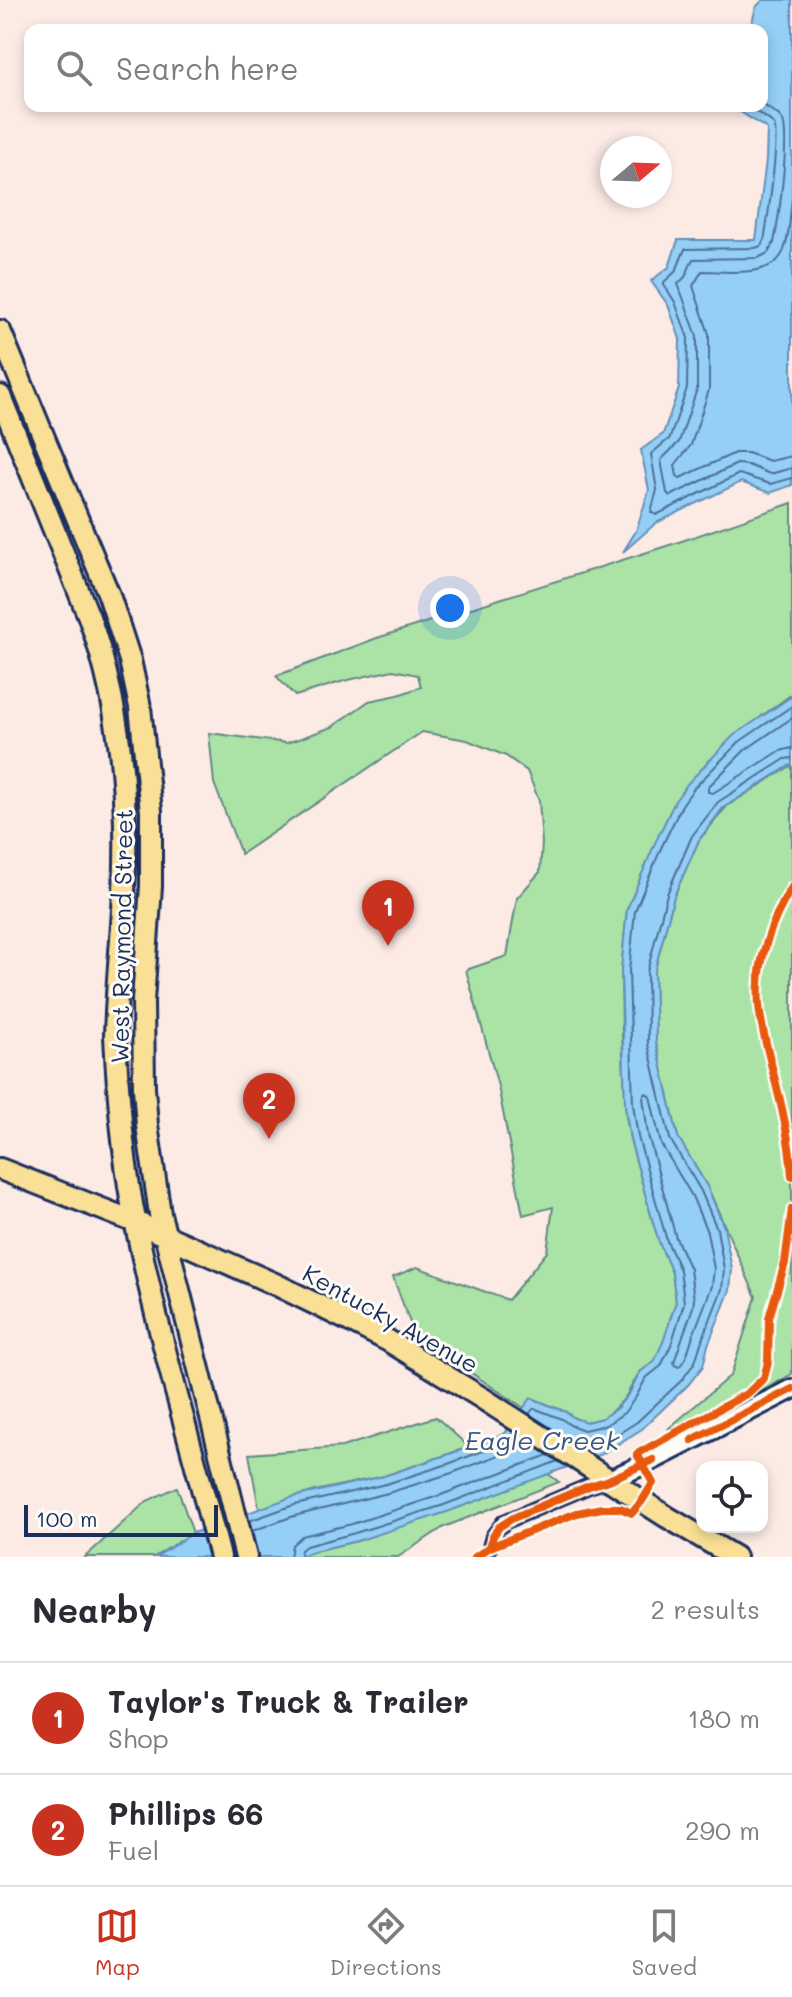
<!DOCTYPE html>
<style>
:root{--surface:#fff;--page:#f2f2f3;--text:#2b2b33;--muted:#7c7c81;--line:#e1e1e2;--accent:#c8321e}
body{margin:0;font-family:Mali,sans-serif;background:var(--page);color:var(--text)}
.controls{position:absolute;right:24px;bottom:24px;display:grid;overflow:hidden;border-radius:16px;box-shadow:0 4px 12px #0003}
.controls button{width:72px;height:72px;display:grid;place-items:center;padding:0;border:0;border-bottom:2px solid var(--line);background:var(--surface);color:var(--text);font:40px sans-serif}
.compass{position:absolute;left:600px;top:136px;width:72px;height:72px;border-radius:50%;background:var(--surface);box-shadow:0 4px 12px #0003;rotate:71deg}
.scale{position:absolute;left:24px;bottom:20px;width:194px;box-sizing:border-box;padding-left:8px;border:4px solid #1b2f5e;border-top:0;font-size:22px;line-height:28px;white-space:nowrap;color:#1b2f5e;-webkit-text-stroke:6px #fdfcf7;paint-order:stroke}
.you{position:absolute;left:450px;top:608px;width:28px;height:28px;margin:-20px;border:6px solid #fff;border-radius:50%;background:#1a73e8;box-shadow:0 0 0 12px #1a73e833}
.badge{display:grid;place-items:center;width:52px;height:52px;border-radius:50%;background:var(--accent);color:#fff;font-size:26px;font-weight:700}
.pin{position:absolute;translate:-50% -66px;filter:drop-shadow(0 2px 4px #0008)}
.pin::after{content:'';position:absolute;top:42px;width:28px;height:24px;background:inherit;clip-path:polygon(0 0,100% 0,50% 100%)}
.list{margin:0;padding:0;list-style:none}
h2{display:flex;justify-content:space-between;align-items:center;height:104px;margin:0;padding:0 32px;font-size:34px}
h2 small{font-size:26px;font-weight:400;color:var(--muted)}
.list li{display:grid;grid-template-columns:52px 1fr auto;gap:24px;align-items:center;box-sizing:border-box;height:112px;padding:0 32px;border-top:2px solid var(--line)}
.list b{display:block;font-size:30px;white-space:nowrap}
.list p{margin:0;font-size:26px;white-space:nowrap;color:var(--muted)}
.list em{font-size:26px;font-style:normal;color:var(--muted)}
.icon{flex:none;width:44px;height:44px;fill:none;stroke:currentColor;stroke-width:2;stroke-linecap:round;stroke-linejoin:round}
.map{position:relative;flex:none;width:792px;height:1557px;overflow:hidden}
.search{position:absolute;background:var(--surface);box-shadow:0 4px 12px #0003;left:24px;right:24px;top:24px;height:88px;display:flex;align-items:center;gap:20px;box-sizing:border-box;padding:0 28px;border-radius:16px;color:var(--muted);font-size:30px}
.sheet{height:328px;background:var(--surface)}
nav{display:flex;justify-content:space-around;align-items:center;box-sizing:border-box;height:112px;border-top:2px solid var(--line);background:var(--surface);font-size:22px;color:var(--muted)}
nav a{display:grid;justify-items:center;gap:4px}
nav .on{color:var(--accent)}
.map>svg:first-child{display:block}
.green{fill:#abe3a7;stroke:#638982;stroke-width:2}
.water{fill:#95cff5;stroke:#648fb9;stroke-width:2}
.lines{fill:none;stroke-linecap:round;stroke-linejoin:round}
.shore{stroke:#4c6f9a;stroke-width:2}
.minor-casing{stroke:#1b2f5e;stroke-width:18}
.secondary-casing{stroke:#1b2f5e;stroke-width:24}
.primary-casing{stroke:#1b2f5e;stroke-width:26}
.minor{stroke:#fdfcf7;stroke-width:12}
.secondary{stroke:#fdfcf7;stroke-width:18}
.primary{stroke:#fadf96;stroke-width:20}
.cycleway-casing{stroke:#fdfcf7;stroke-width:13}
.cycleway{stroke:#e8590c;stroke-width:8}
.labels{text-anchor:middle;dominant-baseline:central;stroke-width:6;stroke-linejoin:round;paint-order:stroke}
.street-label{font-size:24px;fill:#1b2f5e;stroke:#fdfcf7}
.water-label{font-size:26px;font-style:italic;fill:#3a5784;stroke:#fdfcf7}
</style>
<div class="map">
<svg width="792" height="1557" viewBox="0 0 792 1557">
<rect width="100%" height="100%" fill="#fceae5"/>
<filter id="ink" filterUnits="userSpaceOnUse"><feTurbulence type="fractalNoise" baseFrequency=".0125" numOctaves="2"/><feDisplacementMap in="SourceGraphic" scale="16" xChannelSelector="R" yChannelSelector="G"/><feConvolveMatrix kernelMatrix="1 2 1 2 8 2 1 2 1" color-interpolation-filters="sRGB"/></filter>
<g filter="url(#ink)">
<!-- green -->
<path class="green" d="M792,503V694L762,716L627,909L621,971L622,1035L626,1116L630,1139L654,1226L672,1273L676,1302L670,1319L666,1345L654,1362L640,1372L624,1399L612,1411L603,1418L586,1422L574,1418L566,1412L532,1398L524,1408L423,1341L412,1328L393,1277L417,1267L508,1300L547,1252L553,1207L523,1215L498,1086L466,970L507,956L517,898L540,872L542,843L539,801L527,771L506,756L467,740L422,732L241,854L214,783L209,733L287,743L332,727L369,701L398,695L421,687L418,675L393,670L344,681L295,696L276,676L377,638L676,543Z
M792,765V1374L694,1429L669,1428L731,1375L756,1297L708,1188L678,1137L656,1042L654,973L674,896L699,840L727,806Z
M436,1417L469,1447L384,1476L315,1491L259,1509L249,1454L342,1447Z
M548,1474L559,1482L444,1527L398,1557H298L318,1550L357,1541Z
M177,1487L193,1533L154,1557H85L147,1501Z"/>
<!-- water -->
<path class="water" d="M763,0H792V485L770,493L741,482L656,523L623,552L636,531L649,490L641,450L663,434L679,388L680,339L668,305L651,281L669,267L678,240H756L766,160L767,129L739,111L740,106H762V30H750L756,7Z
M792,696V764L723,808L699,840L674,896L654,973L656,1042L678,1137L708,1188L724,1227L732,1269L730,1290L708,1345L703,1366L688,1385L642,1429L602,1454L447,1512L357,1541L318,1550L298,1557H156L193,1533L289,1498L384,1476L491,1440L505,1433L531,1398L566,1412L574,1418L586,1422L602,1418L617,1408L630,1392L640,1372L654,1362L663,1342L676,1302L672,1273L660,1245L654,1226L630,1139L625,1105L621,971L627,909L655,843L675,801L688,783L733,736Z"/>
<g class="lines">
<!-- shore -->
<path class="shore" d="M762,104C769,109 778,113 782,119C791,134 778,223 774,243L768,253L758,258L693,259L685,277L678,284L697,336V389L679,442L661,460L667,493L670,496L737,464L748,465L770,474L792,468
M747,106C754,112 769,117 774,125C780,136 767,224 764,241L761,246L755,248L685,249L676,271L664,282V285L675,302L688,338L687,388L670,438L651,454L657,490L651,512L656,515L739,474L770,484L792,478
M792,198C790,215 790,234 784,250C773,279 727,271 702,271L693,286L709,334V390L691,445L675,465L677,476L680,478L735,453H748L770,461L792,456
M792,718L745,750L708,787V792L713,793L780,751L792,748
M646,1093L650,1096L661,1144L692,1196L707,1232L714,1269L712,1286L692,1338L686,1358L679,1367L675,1365L674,1362L693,1307L694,1300L690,1269L676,1238L648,1135L643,1097Z
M529,1414L533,1409H536L562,1419L570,1425L584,1430L606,1425L624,1413L636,1397L646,1378L661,1366L671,1345L684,1303L682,1284L680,1270L667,1241L638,1137L633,1104L629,971L635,911L662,846L682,805L694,788L739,742L792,706
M586,1451L599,1446L637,1422L682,1380L695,1362L701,1343L722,1289L724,1269L717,1229L701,1191L670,1139L648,1044L647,972L667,894L692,836L718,802L785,759L792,758
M249,1521L291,1506L386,1484L448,1464L494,1447L510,1440L515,1434
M252,1531L294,1516L388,1493L452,1473L512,1450L524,1439
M290,1557L292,1545L302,1536L352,1524L441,1495L548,1455
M300,1557L301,1550L306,1546L355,1533L444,1505L558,1461"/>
<defs>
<path id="minor" d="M490,1547L493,1536L504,1522L589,1486L609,1480"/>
<path id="secondary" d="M609,1480L643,1465L792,1389"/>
<path id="primary" d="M0,331L109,595L130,660L140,707L151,811V886L143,1001L144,1088L147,1125L160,1214L246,1557
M0,396L89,617C113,684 124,756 125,827C127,897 117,966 115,1036C118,1098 123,1163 136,1225C158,1336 192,1446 220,1557
M0,1169L135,1222L277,1285L350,1321L387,1340L482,1398L667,1517L735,1557"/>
</defs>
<!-- minor casing -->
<use href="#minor" class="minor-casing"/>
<!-- secondary casing -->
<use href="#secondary" class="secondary-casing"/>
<!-- primary casing -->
<use href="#primary" class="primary-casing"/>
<!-- minor -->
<use href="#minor" class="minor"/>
<!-- secondary -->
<use href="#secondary" class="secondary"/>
<!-- primary -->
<use href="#primary" class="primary"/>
<defs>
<path id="cycleway" d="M792,887C770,923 756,963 759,1005C761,1028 768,1050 773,1072C782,1107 790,1141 792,1176
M692,1440L792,1389
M490,1547L493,1536L499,1527L513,1518L589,1486L609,1480L653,1460
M475,1557L490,1547L577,1513L602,1508H620L632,1513L642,1501L653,1483L637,1454L748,1393L764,1378L768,1362L769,1318L785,1263L792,1209"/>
</defs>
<!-- cycleway casing -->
<use href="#cycleway" class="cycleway-casing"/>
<!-- cycleway -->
<use href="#cycleway" class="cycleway"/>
</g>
</g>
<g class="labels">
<!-- street labels -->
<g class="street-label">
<text transform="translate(121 936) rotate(-89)">West Raymond Street</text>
<text transform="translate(391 1318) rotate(29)">Kentucky Avenue</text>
</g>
<!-- water labels -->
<g class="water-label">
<text x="542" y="1440">Eagle Creek</text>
</g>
</g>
</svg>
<div class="controls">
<button><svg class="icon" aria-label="locate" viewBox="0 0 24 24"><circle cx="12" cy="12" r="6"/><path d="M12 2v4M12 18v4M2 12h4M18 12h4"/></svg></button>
</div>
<svg class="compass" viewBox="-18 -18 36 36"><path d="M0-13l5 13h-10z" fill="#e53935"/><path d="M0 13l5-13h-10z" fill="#7c7c81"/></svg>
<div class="scale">100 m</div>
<div class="you"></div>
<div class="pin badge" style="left:388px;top:946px">1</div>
<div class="pin badge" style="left:269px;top:1139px">2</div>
<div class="search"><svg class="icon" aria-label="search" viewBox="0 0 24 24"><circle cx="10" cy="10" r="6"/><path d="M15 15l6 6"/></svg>Search here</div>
</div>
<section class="sheet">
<h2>Nearby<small>2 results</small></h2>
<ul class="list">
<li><span class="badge">1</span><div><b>Taylor's Truck &amp; Trailer</b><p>Shop</p></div><em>180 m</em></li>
<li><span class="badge">2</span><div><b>Phillips 66</b><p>Fuel</p></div><em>290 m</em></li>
</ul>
</section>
<nav>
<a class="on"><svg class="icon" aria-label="map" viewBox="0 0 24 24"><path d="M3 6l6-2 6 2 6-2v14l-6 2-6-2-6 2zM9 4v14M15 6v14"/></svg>Map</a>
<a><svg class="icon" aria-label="directions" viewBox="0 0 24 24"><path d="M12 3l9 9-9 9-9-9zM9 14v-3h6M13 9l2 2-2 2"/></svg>Directions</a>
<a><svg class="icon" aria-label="saved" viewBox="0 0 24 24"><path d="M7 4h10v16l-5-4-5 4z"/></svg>Saved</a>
</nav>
